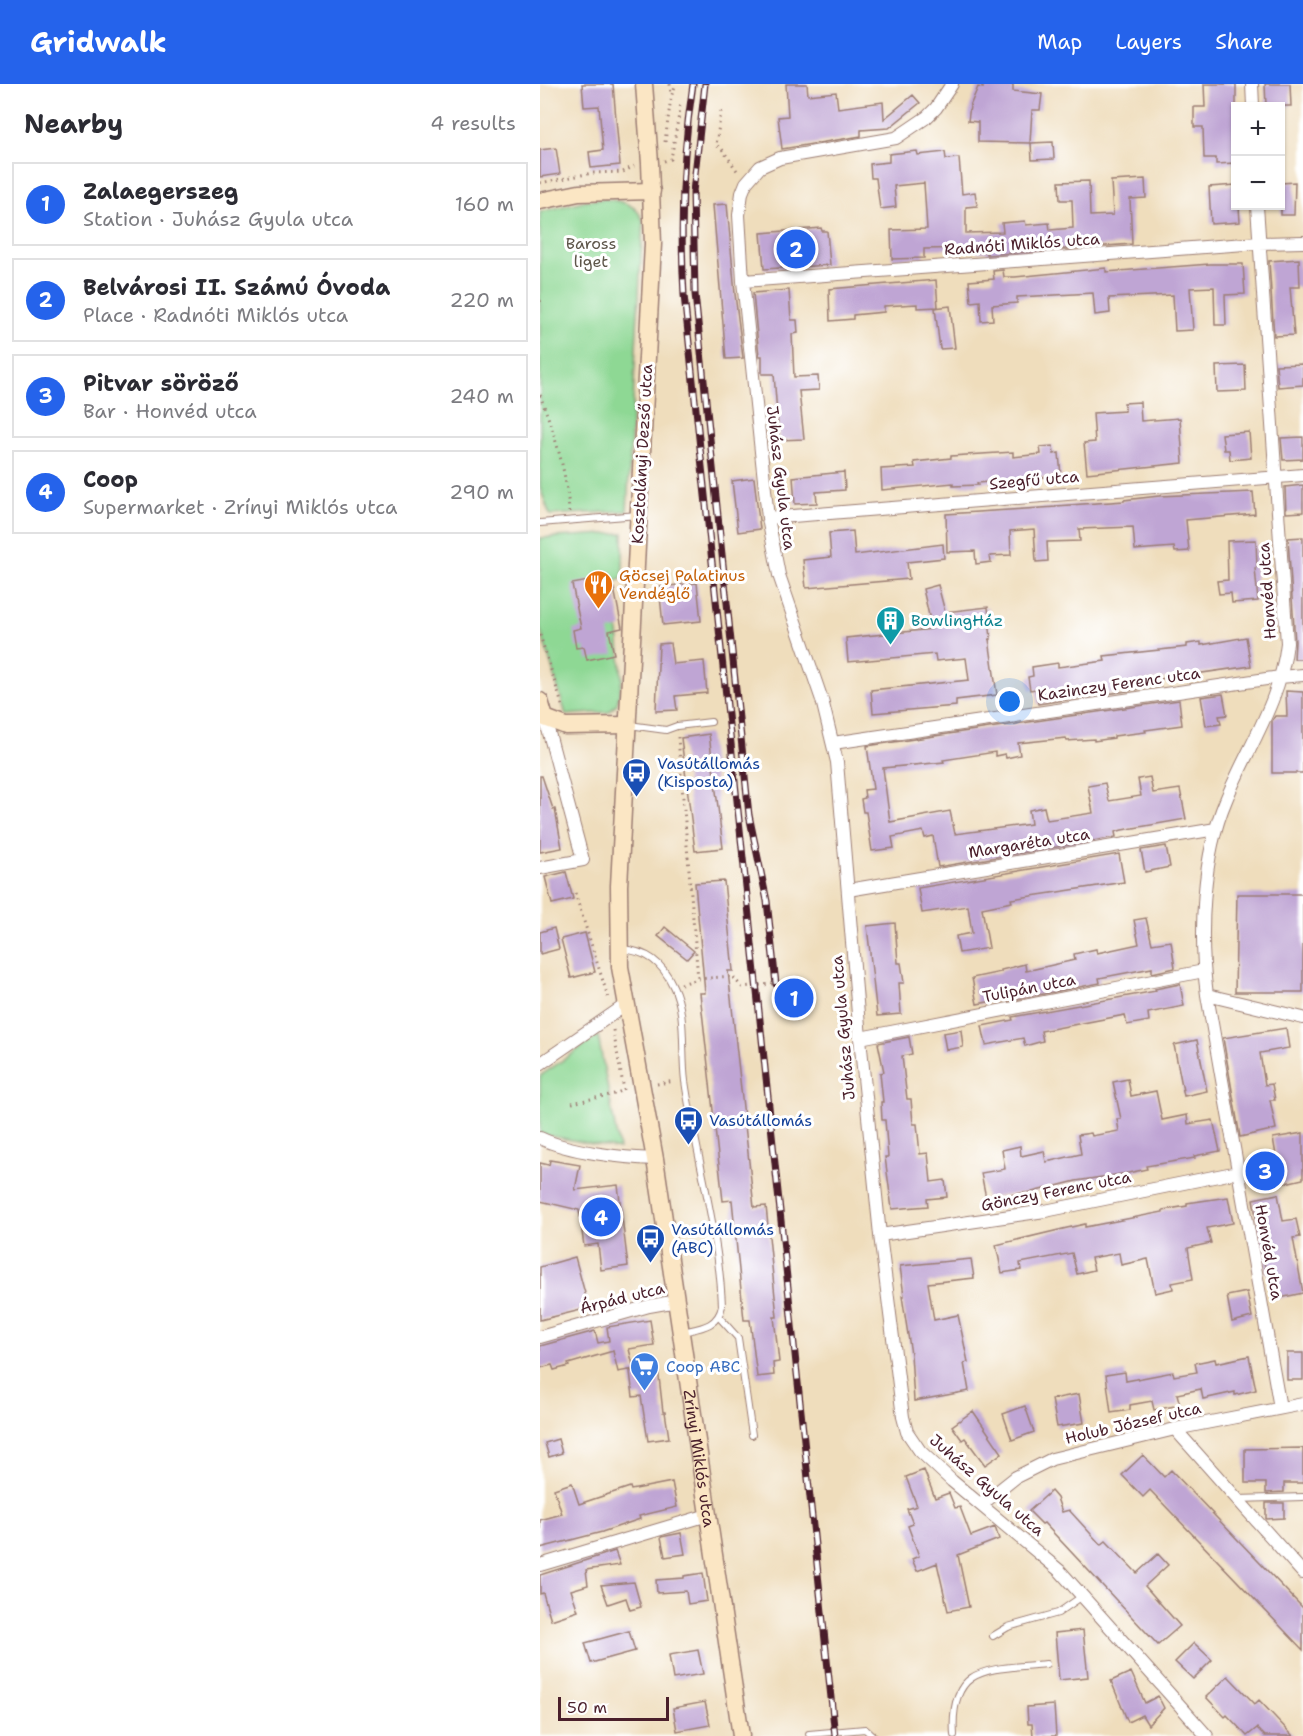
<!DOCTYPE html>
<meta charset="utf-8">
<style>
:root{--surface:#fff;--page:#f7f7f7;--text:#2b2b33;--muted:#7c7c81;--line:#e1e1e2;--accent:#2563eb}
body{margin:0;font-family:"Shantell Sans",sans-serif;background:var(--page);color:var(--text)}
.controls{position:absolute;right:18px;top:18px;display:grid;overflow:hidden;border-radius:0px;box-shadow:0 2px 4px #0004}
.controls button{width:54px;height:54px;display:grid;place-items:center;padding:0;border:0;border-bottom:2px solid var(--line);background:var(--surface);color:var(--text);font:30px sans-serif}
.scale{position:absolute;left:18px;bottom:15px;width:111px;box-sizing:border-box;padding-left:6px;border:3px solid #4a1f2b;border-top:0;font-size:16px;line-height:21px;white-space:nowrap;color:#4a1f2b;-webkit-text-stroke:4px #fff;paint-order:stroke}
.you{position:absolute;left:470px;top:618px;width:21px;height:21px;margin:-15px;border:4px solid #fff;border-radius:50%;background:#1a73e8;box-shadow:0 0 0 9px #1a73e833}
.badge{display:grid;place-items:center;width:39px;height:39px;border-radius:50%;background:var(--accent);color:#fff;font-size:20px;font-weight:700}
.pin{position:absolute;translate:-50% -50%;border:3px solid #fff;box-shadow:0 2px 6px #0006}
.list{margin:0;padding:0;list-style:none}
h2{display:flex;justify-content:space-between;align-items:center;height:78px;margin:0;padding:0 24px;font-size:26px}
h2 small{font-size:20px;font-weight:400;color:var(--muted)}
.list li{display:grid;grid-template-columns:39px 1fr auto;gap:18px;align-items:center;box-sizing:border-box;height:84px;margin:0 12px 12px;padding:0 12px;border:2px solid var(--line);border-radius:0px}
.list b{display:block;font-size:22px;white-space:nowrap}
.list p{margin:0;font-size:20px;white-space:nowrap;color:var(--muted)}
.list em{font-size:20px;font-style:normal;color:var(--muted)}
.map{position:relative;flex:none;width:763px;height:1652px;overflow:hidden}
header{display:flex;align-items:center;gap:36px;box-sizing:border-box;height:84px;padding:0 30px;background:var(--accent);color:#fff}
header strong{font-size:28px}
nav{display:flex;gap:33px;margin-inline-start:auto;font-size:21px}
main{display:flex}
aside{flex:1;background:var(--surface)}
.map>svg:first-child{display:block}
.green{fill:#8ed894;stroke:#6c7c60;stroke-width:1.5}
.building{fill:#bfa5d4}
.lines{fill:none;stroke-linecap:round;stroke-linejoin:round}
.lane-casing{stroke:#9c7e74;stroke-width:8}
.street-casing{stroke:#9c7e74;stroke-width:14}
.secondary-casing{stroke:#9c7e74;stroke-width:19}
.path{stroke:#9c7e74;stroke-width:3;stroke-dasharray:1.5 4.5;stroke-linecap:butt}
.lane{stroke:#fff;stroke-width:6}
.street{stroke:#fff;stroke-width:12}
.secondary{stroke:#fbe6c4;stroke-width:16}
.rail-casing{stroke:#4a1f2b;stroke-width:7}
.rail{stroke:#fff;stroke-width:4.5;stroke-dasharray:14;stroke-linecap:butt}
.labels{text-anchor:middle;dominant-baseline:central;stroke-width:6;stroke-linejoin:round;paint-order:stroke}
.park-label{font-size:16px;fill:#5e564a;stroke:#fff}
.street-label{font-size:16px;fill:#4a1f2b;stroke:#fff}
.food-label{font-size:16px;fill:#c56008;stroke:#fff;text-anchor:start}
.culture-label{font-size:16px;fill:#0d838f;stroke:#fff;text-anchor:start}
.transit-label{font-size:16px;fill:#164399;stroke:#fff;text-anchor:start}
.shop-label{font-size:16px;fill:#366cbe;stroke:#fff;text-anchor:start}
</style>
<header>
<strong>Gridwalk</strong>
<nav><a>Map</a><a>Layers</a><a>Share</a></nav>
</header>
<main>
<aside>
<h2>Nearby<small>4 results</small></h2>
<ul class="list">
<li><span class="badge">1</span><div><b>Zalaegerszeg</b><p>Station · Juhász Gyula utca</p></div><em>160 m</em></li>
<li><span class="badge">2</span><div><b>Belvárosi II. Számú Óvoda</b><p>Place · Radnóti Miklós utca</p></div><em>220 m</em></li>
<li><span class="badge">3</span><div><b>Pitvar söröző</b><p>Bar · Honvéd utca</p></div><em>240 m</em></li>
<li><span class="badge">4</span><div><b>Coop</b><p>Supermarket · Zrínyi Miklós utca</p></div><em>290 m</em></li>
</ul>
</aside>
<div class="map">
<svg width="763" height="1652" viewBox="0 0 763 1652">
<rect width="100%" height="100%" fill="#fff"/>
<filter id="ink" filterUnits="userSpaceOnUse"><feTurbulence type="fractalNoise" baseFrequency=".0167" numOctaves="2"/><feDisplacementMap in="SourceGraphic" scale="12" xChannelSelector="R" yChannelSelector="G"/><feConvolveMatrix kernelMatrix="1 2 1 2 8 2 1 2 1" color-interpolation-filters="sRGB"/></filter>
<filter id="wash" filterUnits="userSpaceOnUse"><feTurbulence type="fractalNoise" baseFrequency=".008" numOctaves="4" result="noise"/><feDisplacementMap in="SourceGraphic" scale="24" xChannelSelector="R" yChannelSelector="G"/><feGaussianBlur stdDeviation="1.35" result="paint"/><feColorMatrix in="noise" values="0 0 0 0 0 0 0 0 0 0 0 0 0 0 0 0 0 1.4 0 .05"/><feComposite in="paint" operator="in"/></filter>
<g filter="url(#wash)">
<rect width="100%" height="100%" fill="#efddbc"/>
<!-- green -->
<path class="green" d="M65,115C82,117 97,120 103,137L87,427L10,431L0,404V128L47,116Z
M83,449V494L74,498L82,595L77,620L69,628L26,631L0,544V454Z
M58,952L79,1065L0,1050V992Z"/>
<g id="blocks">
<!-- building -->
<path class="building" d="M42,0H73L80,81L51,84L49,68L63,66L59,22L44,23Z
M246,0H267L268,11L296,8L298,24L343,18L344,35L373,11L380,19L349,44L321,46V52L242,65L238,33L248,32Z
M443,0H473V7L502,10L500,26H492L490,59L438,58V38L428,37L430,22L438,3L443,4Z
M664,0H696V79L676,80V74H664L663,43H654V23H665Z
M725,0H750L751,22H726Z
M513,58L514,75L492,76L491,59Z
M16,64L20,90L0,93V66Z
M377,67L378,71L405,68L406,75L419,74L422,110L435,108L437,122L426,123V149L463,148L462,139L485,137L486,141L509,139L510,146L533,144L532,116H520L519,98L549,97L550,132L573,131L571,97L605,95L606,114L590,115L592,160L447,171V168H435V164L384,165V174L352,175L351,146L387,145L384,99L354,102L356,123L340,125L336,94H331L330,80L349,78V70Z
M755,98L754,131H741V99Z
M696,101V122H699L700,138L671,140L669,103Z
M187,120L195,210L203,274L186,275L173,121Z
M281,144L282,147H287L290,181L224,185L221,149Z
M759,175L760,203H750L754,251L734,252L729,177Z
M670,180H703L705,210L685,211L686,241H675L674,203L650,204L653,246L635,247L633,211L569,214L570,229L555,231L553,209L477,213V219L452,221L453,236L441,237L440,217L431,218L429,197L454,195L453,187L463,186L464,193H475L566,184V188Z
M396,196L398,223L377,224V220L344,222V228L313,231V235L290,237L289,205Z
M249,206L251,236H257L258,249L252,250L254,293L278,292L279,306L259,307L264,355L239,356L234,290H222V272H219L213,209Z
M410,222L415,264L400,265L395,224Z
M763,280V301L738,303L736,281Z
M705,281L706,307L677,308L676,282Z
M600,318L601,337L640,334L643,379L547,389L544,359L555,358L553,329L585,327L584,319Z
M709,348L711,374L690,376L689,366H684L682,350Z
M763,353V375L743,376L741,354Z
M513,362L514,370L519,369L521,392L437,399L438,401L413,402V399L342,406L341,385L375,383L374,378L411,374V372L473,368V373L501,370L500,363Z
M304,388L305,406L276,408L277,419L255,420L253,393Z
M214,394L220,445L198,448L192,397Z
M763,401V428L746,429L745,403Z
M713,408L715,430L646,436L649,467L635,468L634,463L595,466L593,443L539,445L540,457L507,458L508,477L496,478L494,445L470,447L471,471L450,472L451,478L436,480L435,467L407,468L406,430L516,423V422L584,417V416L619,412Z
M313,447L315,471L403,460L404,474L367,478L369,495L266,504L263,476L291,473L289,449Z
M763,453V575H754L755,558L748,454Z
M716,456L717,483L715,484L718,517L692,519L691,509L679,510L677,497L688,496L687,457Z
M59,495L61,506L74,504L82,544L69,547L74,570L47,576L44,563L36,564L33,546L41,544L32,500Z
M157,499L161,537L123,541L119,503Z
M398,501L405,528L448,523L451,555H449L457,611L416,616V622L333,629L331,606L429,596L426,574L396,577L395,570L308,578L306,554L392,545L383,505Z
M706,553L711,582L599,598L600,605L498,620L496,605L490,606L488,593L493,592L492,583L518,579V583L565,577L564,572L647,563V560L661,558V561Z
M130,559L133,580L164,577L167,609L135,612L137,626L116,627L119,560Z
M746,607L763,608V689H732V637L735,632H747Z
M683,610L687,631L679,632L681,640L666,642L661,613Z
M639,616L642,641L605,646L606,648L574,652V654L554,657V655L527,657L526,654L478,659L480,671L466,674L465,670L455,672V668L403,676L404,678L343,684L350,738L410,727L415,750L491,740L489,726L504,723L507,736L553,729L548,702L565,699L569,717L601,712L598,695L610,693L613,709L640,705L646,735L582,746L575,748L576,753L398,783L393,752L385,754L383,747L352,753L354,764L332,767L326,728H323L321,715L325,714L324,706L333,705L327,662Z
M169,650L183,764L155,767L141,654Z
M0,692H2L13,725H15L22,764L0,768Z
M626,762L630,783L605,788L601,766Z
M579,770L584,798L471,815L472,818L442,824L449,864L419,869L416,852L432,849L428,822L382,829L378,804Z
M26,788L33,815L12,820L5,793Z
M184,797L193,887H188L214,1123L226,1122L237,1233H234L239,1278L233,1279L234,1291L217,1293L210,1236H204L192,1116L183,1117L160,909H165L155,799Z
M697,810H763V908H695Z
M606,834L612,860L631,857L635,884L612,889V884L559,894L560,899L468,917L458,916L437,920L432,894L461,888V886L485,880L486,887L535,876L534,870L556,865L557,869L599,860L594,836Z
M355,839L358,879H361L364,899H359L361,930L337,932L327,842Z
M125,843L154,867L147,875L118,852Z
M14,844L19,865L0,870V848Z
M45,849L55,888L31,894L21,855Z
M640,900L644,922L608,929L609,937L587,941L585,931L501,947L503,957L485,962L483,954L446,961L442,942L473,936L472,933L616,907L615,905Z
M746,944L749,964L720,969L725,1001L732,1000L735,1016H730L736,1045L700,1053L683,954Z
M421,946L423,963L406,966L403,949Z
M369,953L372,970L362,972L367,1015H371L373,1040H377L380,1070L388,1069L391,1098L405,1096L407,1113L387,1115L388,1122L352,1125L345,1073H348L345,1036H342L341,1018H343L340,989L344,988L338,959Z
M657,956L667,1007L644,1012L634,961Z
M588,995L591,1012L616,1007L622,1036L647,1031L648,1040L673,1036L680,1067L654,1072L655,1074L606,1082L607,1085L588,1089L536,1097L492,1108L446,1114L441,1089L465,1085L462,1066L480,1062L481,1072L504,1067L506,1078L541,1070L538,1051L551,1049L552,1052L579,1047L577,1035H581L573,998Z
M763,1049V1095L741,1100L733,1054Z
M10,1076L40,1081L35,1106L78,1101L88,1182L61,1186L58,1160L44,1162L39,1126L0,1117V1079L9,1081Z
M738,1110L743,1137L756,1135L760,1153L753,1154L763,1209L735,1215L729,1189H726L713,1115Z
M688,1113L693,1139L667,1144L671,1159L648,1164L653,1195L632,1199L633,1205L615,1209L608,1175L581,1181L579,1169L551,1174L554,1186L537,1190L532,1169L480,1179L481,1186L462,1189L456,1161L527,1144L545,1140V1143L623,1128V1126L647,1122V1119Z
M35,1173L49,1224L0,1236V1183Z
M431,1175L434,1194L388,1199L394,1236L418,1231L428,1278L424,1279L429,1307L374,1317L371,1270L362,1212H364L360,1182Z
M707,1208L712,1233L692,1238L687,1212Z
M110,1236L114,1261L89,1265L94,1285L78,1288L73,1267L28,1280L29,1282L14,1286L12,1281L0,1284V1262L55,1247L58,1259L69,1257L67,1243Z
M747,1269H763V1296H747Z
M709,1272L716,1306L695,1311V1308L663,1315L661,1305L637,1310L640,1321L614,1326L612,1317L590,1321V1326L571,1329L566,1291L585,1288L586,1297L633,1288L634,1292L657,1288L655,1279L675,1275L676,1279Z
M118,1284L123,1328H125L129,1354L108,1357L101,1312L93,1313L90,1287Z
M539,1310L544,1339L517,1343L512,1315Z
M485,1322L494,1348L472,1356L463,1330Z
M433,1327L462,1369L445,1381L425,1354L422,1356L412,1342Z
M18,1355L22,1369L9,1373L5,1359Z
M763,1364V1399H744V1408L726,1409V1399H705V1365Z
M603,1371L624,1393L631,1386L763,1524V1566L610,1406L603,1413L582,1391Z
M384,1386L395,1414L409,1409L415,1424L420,1423L431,1452L455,1443L459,1455L418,1471L429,1523L408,1527L397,1479L377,1487L372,1475L379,1472L368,1442L373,1440L367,1425L377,1422L366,1393Z
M132,1398L137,1423L99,1432L100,1435L62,1448L0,1464V1436L22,1430L14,1405L32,1399L39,1420L90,1403L91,1406Z
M511,1407L517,1414L522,1428L529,1426L561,1461L566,1457L597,1489L618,1470L628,1481L605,1502L640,1542L618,1561L504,1439L502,1440L489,1427Z
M726,1419H744V1434L726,1435Z
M141,1449L145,1470L125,1473L121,1453Z
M75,1467L80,1481L46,1486L48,1501L31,1506L38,1527L11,1536L3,1509L0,1510V1491Z
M163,1489L167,1517L148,1520L146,1507L117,1509L116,1496L144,1494V1492Z
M94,1498L101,1523L90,1526L86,1514L68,1520L61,1501Z
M543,1546L548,1593L519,1596L515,1549Z
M89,1547L95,1567L51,1579L45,1559Z
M654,1559L672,1576L653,1595L635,1578Z
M158,1566L163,1590L133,1595L129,1571Z
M591,1588L605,1619L618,1612L624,1624L608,1641L602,1631L588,1638L571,1597Z
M688,1592L715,1620L719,1616L753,1652H725L717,1644L707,1652L687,1631L685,1633L666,1613Z
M165,1618L170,1641L137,1647L133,1624Z
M514,1621L516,1652H493L492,1640H488L487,1623Z"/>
</g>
</g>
<g filter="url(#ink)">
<use href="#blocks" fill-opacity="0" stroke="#9c7e74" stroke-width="1.5"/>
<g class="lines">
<defs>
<path id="lane" d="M0,439L98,431
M89,641L126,646L137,642L171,638
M81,865C107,867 122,878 133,902C147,930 141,966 145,997C156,1072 179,1146 182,1222C178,1243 160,1244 142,1248
M179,1233L198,1254L212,1351
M698,1415L763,1413
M453,1552L468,1543L518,1529L544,1511
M269,1650L325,1645L333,1652
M414,1651C409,1579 450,1586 506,1580"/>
<path id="street" d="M412,0L396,24L387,33L356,54L240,74L220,83L206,99L202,109L199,131L203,197L228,434L239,491L282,616L297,678L320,954L340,1151L363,1333L367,1348L380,1367L412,1397L520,1487L667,1652
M712,0L713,22
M717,122L747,559C741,616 707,665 686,716C662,772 659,852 667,911L740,1324
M203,197L719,159L763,158
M228,434L763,391
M293,659L740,593L763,591
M0,784L43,776L5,634
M308,806L676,745
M667,911L763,934
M320,954L664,887
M0,980L87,920
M0,1054C29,1068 83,1074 115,1075
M340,1151L505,1127L698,1088
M0,1253L109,1222L137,1217
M635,1345L763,1489
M442,1420L476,1393L512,1375L635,1345L763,1320
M0,1481L168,1431"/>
<g id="secondary">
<path id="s1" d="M104,0L110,79L113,160L79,802L80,883L115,1075L201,1652"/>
<path d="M0,117L39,109L112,107"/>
<path d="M0,617L5,634L26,642L88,641"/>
</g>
</defs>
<!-- lane casing -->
<use href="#lane" class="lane-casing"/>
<!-- street casing -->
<use href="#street" class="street-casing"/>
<!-- secondary casing -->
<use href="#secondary" class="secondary-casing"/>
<!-- path -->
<path class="path" d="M130,0L131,11
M181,27L176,61L182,65L198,88
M125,58L131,13L136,0
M124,77L131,75L141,19
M0,99L52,89L83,88L94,82
M0,217L2,216
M0,311C14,349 27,387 29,428
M0,551L23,624
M138,653L158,895
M35,809L68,913
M141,900L158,895L192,892L202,903L251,898
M73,946L84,1006
M117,1000L134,997
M32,1019L74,1010L84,1006"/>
<!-- lane -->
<use href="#lane" class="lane"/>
<!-- street -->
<use href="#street" class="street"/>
<!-- secondary -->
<use href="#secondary" class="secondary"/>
<defs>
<path id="rail" d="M153,0C142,71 140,140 144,211L295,1652
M165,0L153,108L155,210L209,731L227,817L236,900"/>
</defs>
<!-- rail casing -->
<use href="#rail" class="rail-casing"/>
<!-- rail -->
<use href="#rail" class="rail"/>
</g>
</g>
<!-- icons -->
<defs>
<symbol id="restaurant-pin" viewBox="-11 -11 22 30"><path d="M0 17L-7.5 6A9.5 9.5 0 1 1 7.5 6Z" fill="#e8710a" stroke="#fff"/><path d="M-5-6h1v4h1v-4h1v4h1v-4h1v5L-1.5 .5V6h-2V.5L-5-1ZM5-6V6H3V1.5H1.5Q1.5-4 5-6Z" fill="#fff"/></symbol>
<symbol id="building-pin" viewBox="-11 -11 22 30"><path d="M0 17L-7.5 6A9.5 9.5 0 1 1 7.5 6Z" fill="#0f9aa8" stroke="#fff"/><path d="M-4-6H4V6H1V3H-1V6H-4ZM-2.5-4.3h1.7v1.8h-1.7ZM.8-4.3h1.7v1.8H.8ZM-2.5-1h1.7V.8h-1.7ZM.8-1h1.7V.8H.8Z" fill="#fff"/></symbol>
<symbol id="bus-pin" viewBox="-11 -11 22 30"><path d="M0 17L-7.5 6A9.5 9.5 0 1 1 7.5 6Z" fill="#1a4fb4" stroke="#fff"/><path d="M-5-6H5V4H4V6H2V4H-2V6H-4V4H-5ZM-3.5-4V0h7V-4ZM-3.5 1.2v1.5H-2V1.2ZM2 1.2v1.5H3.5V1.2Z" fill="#fff"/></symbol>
<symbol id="supermarket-pin" viewBox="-11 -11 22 30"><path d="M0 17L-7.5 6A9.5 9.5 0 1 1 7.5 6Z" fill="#3f7fe0" stroke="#fff"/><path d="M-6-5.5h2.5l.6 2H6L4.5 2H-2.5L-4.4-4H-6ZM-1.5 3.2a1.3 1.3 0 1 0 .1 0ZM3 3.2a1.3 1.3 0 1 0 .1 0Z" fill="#fff"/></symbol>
</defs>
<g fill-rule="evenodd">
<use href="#restaurant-pin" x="42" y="484" width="33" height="45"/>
<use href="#building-pin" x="334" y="520" width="33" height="45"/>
<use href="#bus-pin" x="80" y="672" width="33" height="45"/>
<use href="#bus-pin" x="132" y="1020" width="33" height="45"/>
<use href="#bus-pin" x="94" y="1138" width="33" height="45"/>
<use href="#supermarket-pin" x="88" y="1266" width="33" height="45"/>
</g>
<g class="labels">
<!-- park labels -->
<g class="park-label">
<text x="51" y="159">Baross<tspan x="51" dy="18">liget</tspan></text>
</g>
<!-- street labels -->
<g class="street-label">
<text transform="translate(482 160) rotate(-4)">Radnóti Miklós utca</text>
<text transform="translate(102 370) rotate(-87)">Kosztolányi Dezső utca</text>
<text transform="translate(241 394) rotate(83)">Juhász Gyula utca</text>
<text transform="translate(494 396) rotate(-5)">Szegfű utca</text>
<text transform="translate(727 507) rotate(-94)">Honvéd utca</text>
<text transform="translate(579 600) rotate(-8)">Kazinczy Ferenc utca</text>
<text transform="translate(489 759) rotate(-9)">Margaréta utca</text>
<text transform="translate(489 904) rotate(-11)">Tulipán utca</text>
<text transform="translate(303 944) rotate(-95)">Juhász Gyula utca</text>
<text transform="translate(516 1107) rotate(-11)">Gönczy Ferenc utca</text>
<text transform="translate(729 1168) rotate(80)">Honvéd utca</text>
<text transform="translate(82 1214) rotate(-14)">Árpád utca</text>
<text transform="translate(593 1339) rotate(-13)">Holub József utca</text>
<text stroke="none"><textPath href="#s1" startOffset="1382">Zrínyi Miklós utca</textPath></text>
<text transform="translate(447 1401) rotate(41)">Juhász Gyula utca</text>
</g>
<!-- food labels -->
<g class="food-label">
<text x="79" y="491">Göcsej Palatinus<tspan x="79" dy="18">Vendéglő</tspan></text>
</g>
<!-- culture labels -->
<g class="culture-label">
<text x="371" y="536">BowlingHáz</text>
</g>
<!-- transit labels -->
<g class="transit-label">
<text x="117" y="679">Vasútállomás<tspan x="117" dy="18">(Kisposta)</tspan></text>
<text x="169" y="1036">Vasútállomás</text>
<text x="131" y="1145">Vasútállomás<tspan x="131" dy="18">(ABC)</tspan></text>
</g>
<!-- shop labels -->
<g class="shop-label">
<text x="126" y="1282">Coop ABC</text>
</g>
</g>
</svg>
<div class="controls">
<button>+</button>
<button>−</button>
</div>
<div class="scale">50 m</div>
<div class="you"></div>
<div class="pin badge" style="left:254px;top:914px">1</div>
<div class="pin badge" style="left:256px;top:165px">2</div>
<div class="pin badge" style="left:725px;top:1087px">3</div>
<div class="pin badge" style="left:61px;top:1133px">4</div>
</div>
</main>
